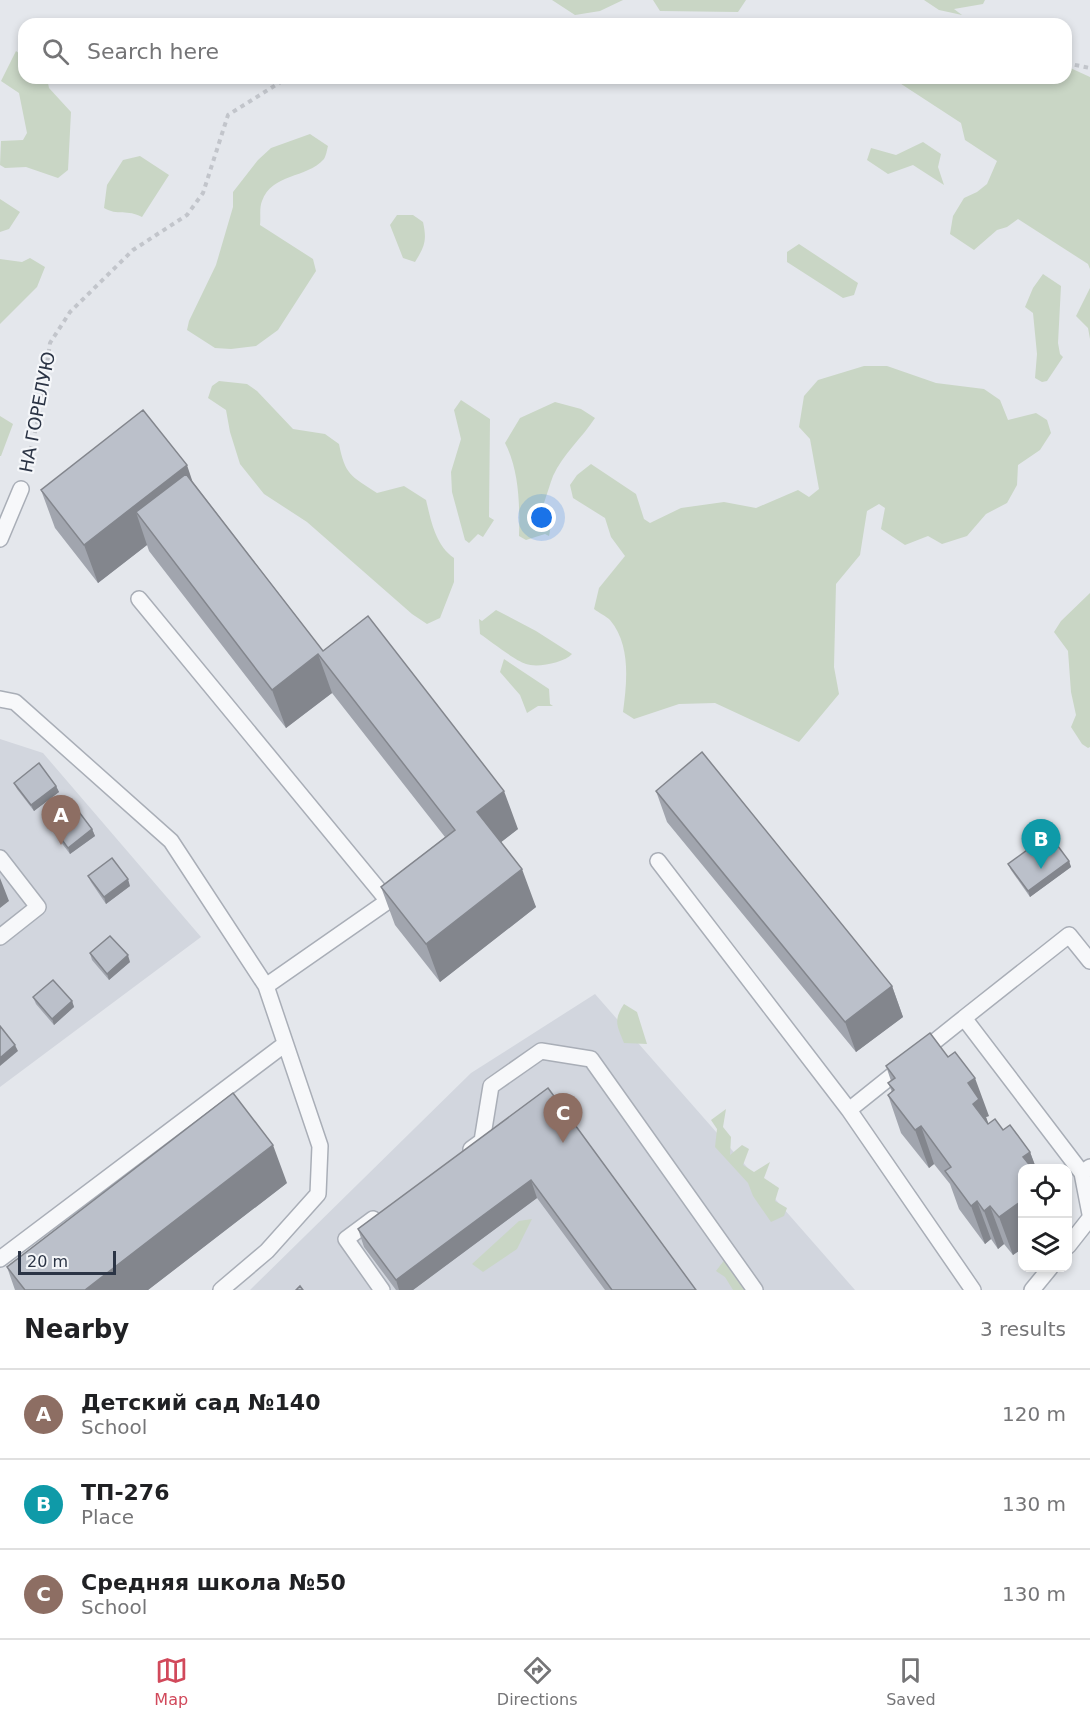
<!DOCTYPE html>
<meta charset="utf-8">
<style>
:root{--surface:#fff;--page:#f6f6f6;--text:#202124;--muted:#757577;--line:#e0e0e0;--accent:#d1495b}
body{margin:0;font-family:"DejaVu Sans",sans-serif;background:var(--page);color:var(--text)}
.controls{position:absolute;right:18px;bottom:18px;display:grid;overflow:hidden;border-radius:12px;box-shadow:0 3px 9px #0003}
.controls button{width:54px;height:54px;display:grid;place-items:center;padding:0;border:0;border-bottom:2px solid var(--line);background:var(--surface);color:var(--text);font:30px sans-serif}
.scale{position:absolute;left:18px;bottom:15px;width:98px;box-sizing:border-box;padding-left:6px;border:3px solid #2b3445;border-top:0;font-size:16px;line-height:21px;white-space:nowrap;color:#2b3445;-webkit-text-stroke:4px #f4f6f9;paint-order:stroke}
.you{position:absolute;left:542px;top:518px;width:21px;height:21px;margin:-15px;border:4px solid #fff;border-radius:50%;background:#1a73e8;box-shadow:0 0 0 9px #1a73e833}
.badge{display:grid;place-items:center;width:39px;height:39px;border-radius:50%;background:var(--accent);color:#fff;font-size:20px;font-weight:700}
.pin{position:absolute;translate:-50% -50px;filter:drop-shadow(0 2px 3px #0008)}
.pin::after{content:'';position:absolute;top:32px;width:21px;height:18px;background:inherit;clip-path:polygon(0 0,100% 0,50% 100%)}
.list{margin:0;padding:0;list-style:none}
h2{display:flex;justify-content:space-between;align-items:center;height:78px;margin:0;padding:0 24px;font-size:26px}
h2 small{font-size:20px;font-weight:400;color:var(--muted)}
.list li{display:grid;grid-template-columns:39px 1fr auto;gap:18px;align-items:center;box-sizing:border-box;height:90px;padding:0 24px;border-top:2px solid var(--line)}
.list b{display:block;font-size:22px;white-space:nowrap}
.list p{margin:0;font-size:20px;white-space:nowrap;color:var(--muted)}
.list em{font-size:20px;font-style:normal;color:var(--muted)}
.icon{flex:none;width:33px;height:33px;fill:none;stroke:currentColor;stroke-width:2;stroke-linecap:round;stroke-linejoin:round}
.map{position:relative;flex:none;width:1090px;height:1290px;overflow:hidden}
.search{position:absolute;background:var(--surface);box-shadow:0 3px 9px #0003;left:18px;right:18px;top:18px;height:66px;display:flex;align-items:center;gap:15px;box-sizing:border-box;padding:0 21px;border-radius:18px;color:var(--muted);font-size:22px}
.sheet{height:348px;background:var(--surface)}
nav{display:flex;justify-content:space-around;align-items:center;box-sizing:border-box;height:84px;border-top:2px solid var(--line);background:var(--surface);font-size:16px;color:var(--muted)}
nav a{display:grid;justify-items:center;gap:3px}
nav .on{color:var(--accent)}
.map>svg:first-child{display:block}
.built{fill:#d2d6de}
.green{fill:#c9d6c5}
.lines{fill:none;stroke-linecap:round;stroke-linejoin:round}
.lane-casing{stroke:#a9aeb7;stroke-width:18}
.path{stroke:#c2c5cb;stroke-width:4;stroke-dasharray:4.5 4.5;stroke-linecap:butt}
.lane{stroke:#f7f8fa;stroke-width:15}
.wall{fill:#a1a5ae}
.shaded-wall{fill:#83868d}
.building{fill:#bbc0ca;stroke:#83868d;stroke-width:1.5}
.labels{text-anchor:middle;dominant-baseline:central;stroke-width:4.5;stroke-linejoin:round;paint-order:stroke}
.street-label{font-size:18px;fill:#2b3445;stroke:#f4f6f9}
</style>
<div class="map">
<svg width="1090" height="1290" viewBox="0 0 1090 1290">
<rect width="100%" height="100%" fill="#e4e7ec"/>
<!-- built -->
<path class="built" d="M0,739L43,753L201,937L0,1087Z
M595,994L855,1290H250L471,1073Z"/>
<!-- green -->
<path class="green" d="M552,0H623L600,11L575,15Z
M653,0H746L738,12L660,11Z
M924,0H985L983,4L954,9L962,15L939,10Z
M16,51L24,57V78H47L49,88L71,112L68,170L58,178L26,167L5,168L0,165L1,141L23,140L27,133L19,93L1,81Z
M1066,66L1090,77V269L1088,264L1018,219L1007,227L997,230L974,250L950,234L953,216L964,198L977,192L987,184L997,161L965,140L961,123L892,78H1066Z
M310,134L328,146C327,150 326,156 324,159C306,179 272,173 262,201C259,208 261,218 260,225L313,259L316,271L278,330L256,346L231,349L215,348L187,330L189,321L216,265L233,207V192L258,160L271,148Z
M923,142L941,154L938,167L944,185L913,165L888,174L867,160L871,148L896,155Z
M140,156L169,175L142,217C128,209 117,216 104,208L107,185L123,160Z
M0,199L20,212L9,229L0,232Z
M397,215H413L423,222C427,240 425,246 415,262L403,258L390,225Z
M799,244L858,283L854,295L843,298L787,262V252Z
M30,258L45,267L37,287L0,324V259L22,262Z
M1043,274L1061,286L1058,343L1060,354L1063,357L1047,381L1042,382L1035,378L1037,354L1033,313L1025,307L1033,288Z
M1090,288V339L1088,328L1076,316Z
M864,366H887L936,383L984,389L1000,400L1008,420L1036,413L1047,420L1051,433L1040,450L1018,465L1017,485L1007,503L986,514L967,536L942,544L928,536L905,545L881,529L885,508L879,504L867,511L860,555L836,584L834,667L839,694L799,742L715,703L679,704L634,719L623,712C627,682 631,645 610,620C606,616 599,613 594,609L599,588L625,556L611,537L605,518L573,498L570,485L577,475L591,464L636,494L644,519L650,523L681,508L724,502L756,508L798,490L809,497L819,489L810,439L799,427L804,396L818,380Z
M219,381L247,384L257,391L293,429L325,434L339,444C345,475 351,476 377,493L404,486L426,500C431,520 435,545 454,558V582L440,618L427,624L412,614L307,522L264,494L240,464L230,432L226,410L208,398L212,386Z
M461,400L490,419L489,517L494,520L483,537L478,534L469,543L465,540L452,492L451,472L461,439L454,410Z
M555,402L581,409L595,418C582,438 563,454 553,476C550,484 547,494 544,503L554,510L549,536L545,534L526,540L519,536C520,505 519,470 505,443L520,418Z
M0,416L13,424L1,456H0Z
M1090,593V747L1088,748L1082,744L1071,727L1076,715L1071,692L1068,651L1054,632L1061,621Z
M496,610L536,631L572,654C564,663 537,668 526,664C514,660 492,642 480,634L479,619L482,621Z
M504,659L549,689L550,704L553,706H538L527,713L520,695L500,672Z
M624,1004L637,1012L647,1044L624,1043C617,1025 613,1021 624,1004Z
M726,1109L723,1127L731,1137L730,1155L742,1145L749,1149L743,1165L754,1172L770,1162L764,1178L779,1188L775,1201L787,1208L784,1216L771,1222L753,1196L748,1183L715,1147L717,1129L711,1120Z
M532,1219L517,1249L483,1272L472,1264L519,1221Z
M729,1254L762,1290H733L725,1277L716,1271Z"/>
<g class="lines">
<defs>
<path id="lane" d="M0,539L21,489
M139,599L388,901L266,986
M0,699L15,702L171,841L266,986L320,1146L318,1194L267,1251L221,1290
M0,858L38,907L0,937
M658,861L849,1110L973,1290
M964,1018L1069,935L1090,961
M849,1110L964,1018L1082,1173
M471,1149L482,1141L491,1086L541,1051L591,1059L755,1290
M1090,1167L1082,1173L1090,1214
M373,1219L346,1239L382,1290
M1068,1246L1090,1218
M0,1259L285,1044
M1032,1290L1050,1268"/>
</defs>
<!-- lane casing -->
<use href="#lane" class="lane-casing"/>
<!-- path -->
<path class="path" d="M1066,63L1090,68
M26,468L41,408L50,343L70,312L133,250L187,215L203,193L228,115L287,78"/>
<!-- lane -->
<use href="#lane" class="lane"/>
</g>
<!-- wall -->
<path class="wall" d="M193,482L323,651L518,829L501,842L536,907L440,982L395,925L381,887L445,837L332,693L286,728L149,551L147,545L98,583L55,528L41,490Z
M14,783L56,786L59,792L34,811L17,789Z
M656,791L892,986L903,1017L856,1052L667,822Z
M49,822L92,829L95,836L70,854L51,829Z
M1069,861L1071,867L1030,897L1011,870L1008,864Z
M88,876L130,886L106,904L91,882Z
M90,953L130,962L109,980L92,960Z
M33,997L72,1001L74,1007L54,1025L36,1004Z
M886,1066L989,1116L986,1117L988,1123L1003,1130L1030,1152L1036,1168H1023V1248L1013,1255L1004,1244L998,1249L991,1239L985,1244L959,1209L950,1184L934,1164L929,1168L901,1133L888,1095L892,1092L888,1083L891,1081Z
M548,1088L696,1290H605L537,1198L413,1290H396L364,1247L358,1229Z
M287,1183L148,1290H15L7,1267Z"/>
<!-- shaded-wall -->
<path class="shaded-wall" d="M187,465L200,504L136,512L147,545L98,583L84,545Z
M318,654L332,693L286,728L272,690Z
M56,786L59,792L34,811L31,805Z
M504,791L518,829L491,850L477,812Z
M92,829L95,836L70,854L68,848Z
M1069,861L1071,867L1030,897L1028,891Z
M522,869L536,907L440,982L426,944Z
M0,878L9,901L0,908Z
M128,879L130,886L106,904L104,897Z
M128,955L130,962L109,980L107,974Z
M892,986L903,1017L856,1052L845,1022Z
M72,1001L74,1007L54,1025L52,1019Z
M15,1045L18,1051L0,1066V1058Z
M975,1078L989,1116L986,1117L993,1137L973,1104L968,1083Z
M921,1126L934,1164L929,1168L915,1130Z
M273,1145L287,1183L148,1290H85Z
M1030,1152L1036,1168H1027L1023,1157Z
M531,1180L537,1198L413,1290H399L396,1280Z
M1023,1200V1248L1013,1255L999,1217Z
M977,1201L991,1239L985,1244L971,1206Z
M990,1206L1004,1244L998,1249L984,1211Z"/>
<!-- building -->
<path class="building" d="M143,410L187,465L84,545L41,490Z
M186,474L323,651L368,616L504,791L477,812L522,869L426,944L381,887L455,830L318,654L272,690L136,512Z
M702,752L892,986L845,1022L656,791Z
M39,763L56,786L31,805L14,783Z
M73,804L92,829L68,848L49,822Z
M1049,834L1069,861L1028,891L1008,864Z
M112,858L128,879L104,897L88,876Z
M110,936L128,955L107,974L90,953Z
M53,980L72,1001L52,1019L33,997Z
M0,1026L15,1045L0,1058Z
M930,1033L948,1057L955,1052L975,1078L968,1083L979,1099L973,1104L988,1124L995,1119L1003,1130L1010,1125L1030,1152L1023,1157L1032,1168H1023V1200L999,1217L990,1206L984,1211L977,1201L971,1206L945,1171L951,1167L921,1126L915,1130L888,1095L894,1090L888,1083L895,1078L886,1066Z
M548,1088L696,1290H612L531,1180L396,1280L358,1229Z
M233,1093L273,1145L85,1290H25L7,1267Z
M300,1286L303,1290H296Z"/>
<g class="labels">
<!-- street labels -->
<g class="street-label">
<text transform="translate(37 412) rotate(-79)">НА ГОРЕЛУЮ</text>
</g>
</g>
</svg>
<div class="controls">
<button><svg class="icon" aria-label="locate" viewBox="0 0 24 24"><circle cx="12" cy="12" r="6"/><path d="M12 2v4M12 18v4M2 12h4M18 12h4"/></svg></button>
<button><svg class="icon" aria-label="layers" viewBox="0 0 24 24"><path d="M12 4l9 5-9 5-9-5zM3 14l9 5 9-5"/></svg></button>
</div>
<div class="scale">20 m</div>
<div class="you"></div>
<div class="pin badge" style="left:61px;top:845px;background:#8d6e63">A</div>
<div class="pin badge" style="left:1041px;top:869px;background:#0f9aa8">B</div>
<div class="pin badge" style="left:563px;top:1143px;background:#8d6e63">C</div>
<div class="search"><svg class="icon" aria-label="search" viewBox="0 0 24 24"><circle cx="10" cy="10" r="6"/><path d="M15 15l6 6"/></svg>Search here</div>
</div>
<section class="sheet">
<h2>Nearby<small>3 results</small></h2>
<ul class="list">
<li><span class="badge" style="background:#8d6e63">A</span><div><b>Детский сад №140</b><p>School</p></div><em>120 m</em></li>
<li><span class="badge" style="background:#0f9aa8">B</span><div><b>ТП-276</b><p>Place</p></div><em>130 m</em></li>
<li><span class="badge" style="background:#8d6e63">C</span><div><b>Средняя школа №50</b><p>School</p></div><em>130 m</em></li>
</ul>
</section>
<nav>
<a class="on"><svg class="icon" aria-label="map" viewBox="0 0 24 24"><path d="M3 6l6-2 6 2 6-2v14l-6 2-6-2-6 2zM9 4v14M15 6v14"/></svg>Map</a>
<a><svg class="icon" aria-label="directions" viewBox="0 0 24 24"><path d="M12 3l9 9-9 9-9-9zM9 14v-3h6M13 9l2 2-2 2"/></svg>Directions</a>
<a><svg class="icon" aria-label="saved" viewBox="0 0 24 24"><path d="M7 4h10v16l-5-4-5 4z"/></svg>Saved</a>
</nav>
